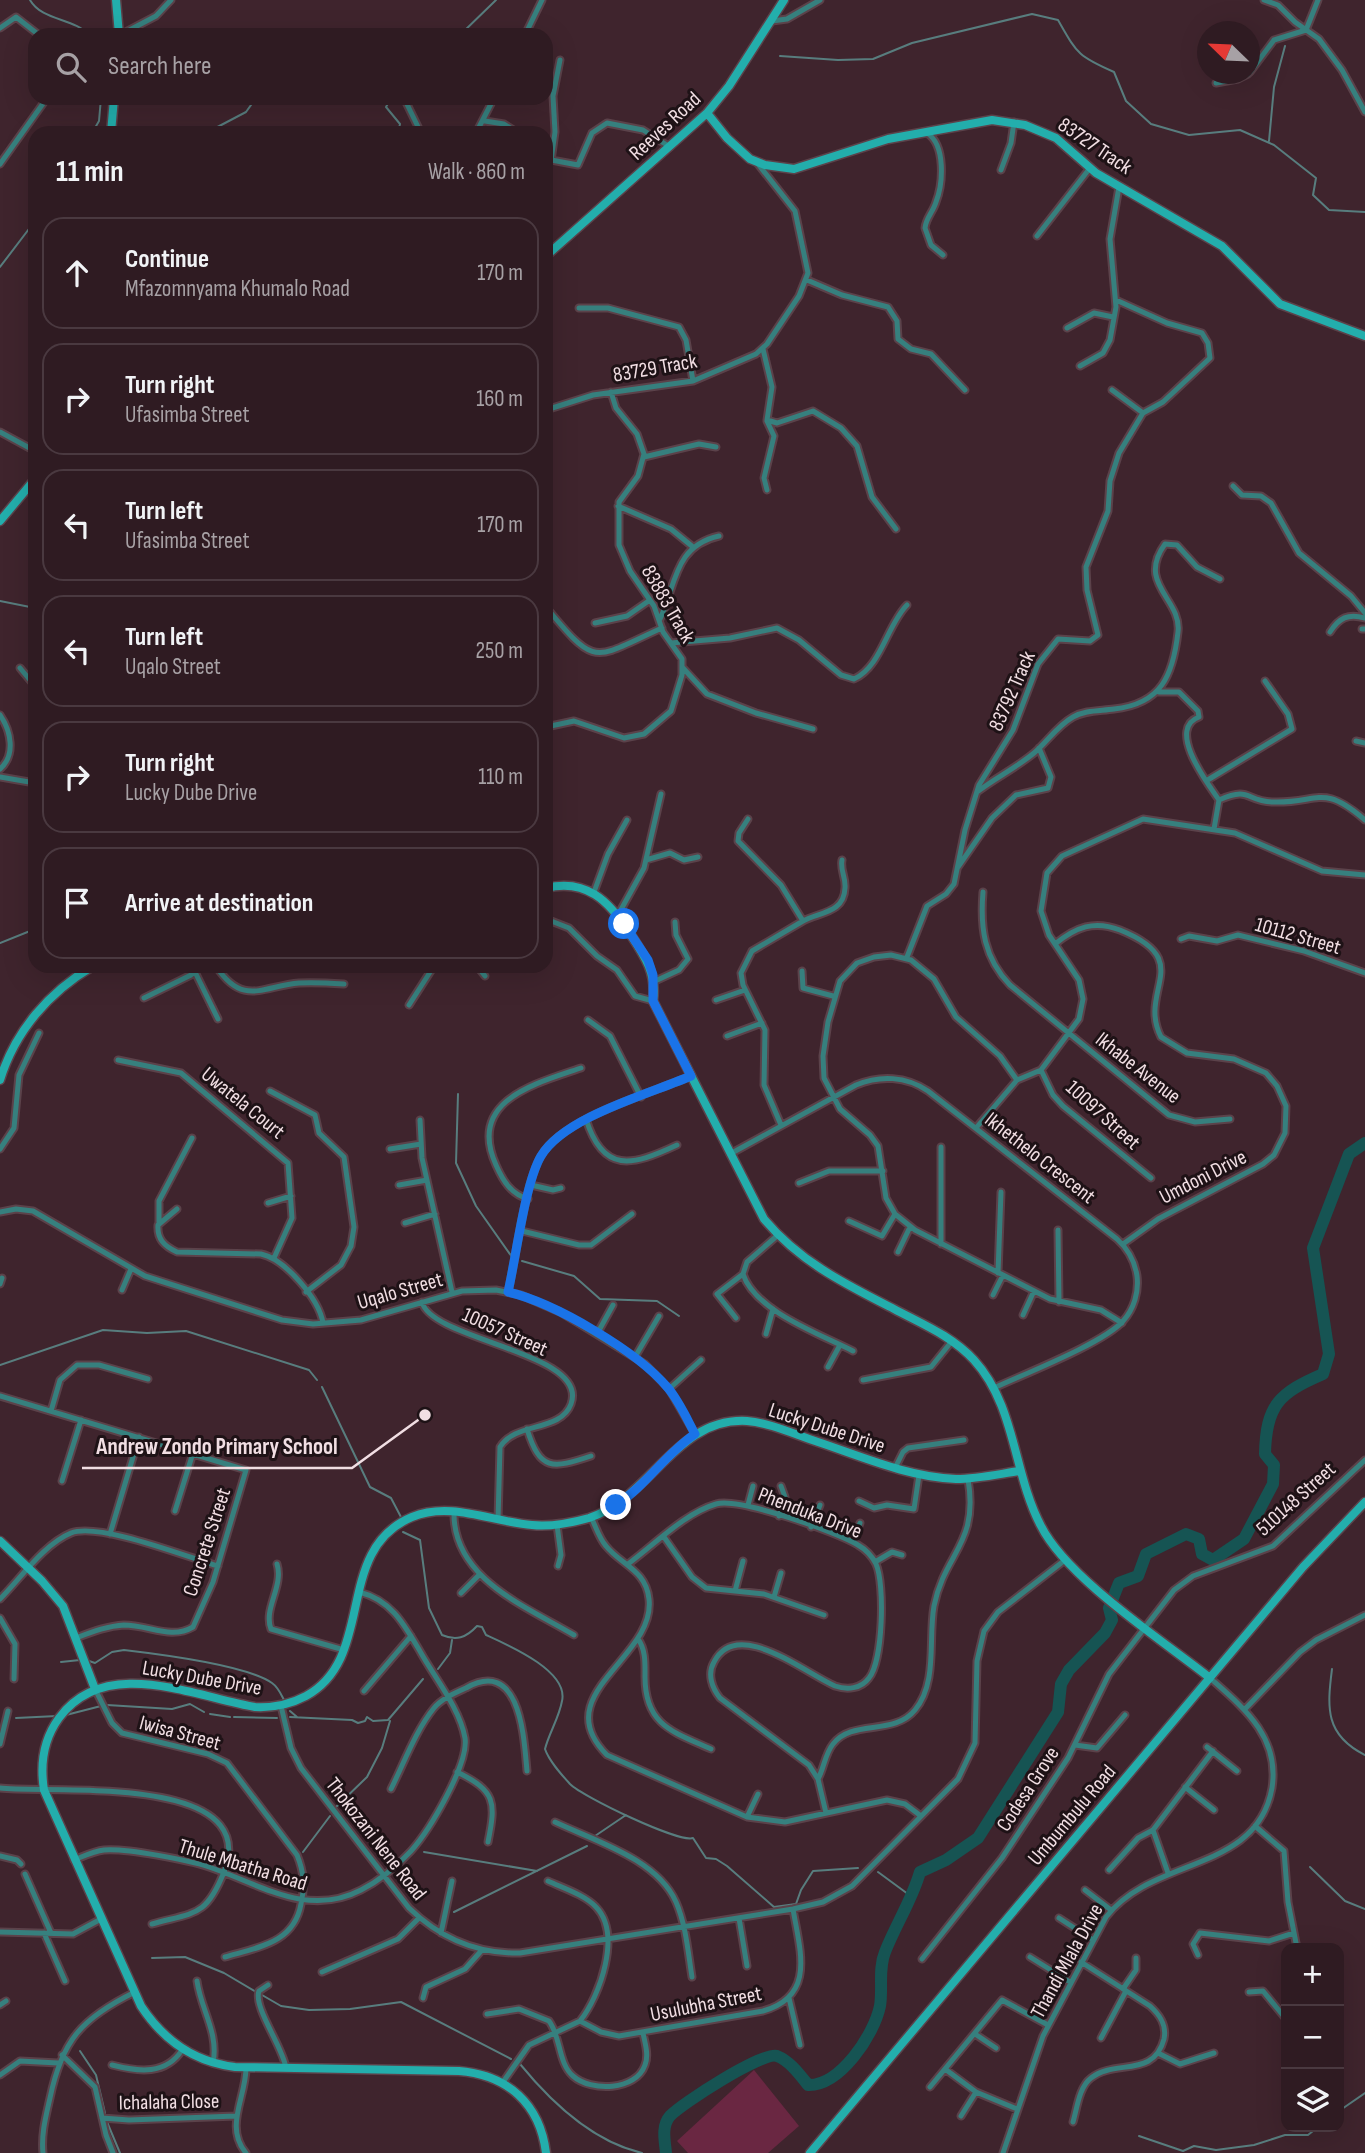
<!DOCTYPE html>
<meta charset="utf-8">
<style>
:root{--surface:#2f1b22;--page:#37242a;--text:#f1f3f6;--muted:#a7a1a5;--line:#4a3940}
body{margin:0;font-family:"Sofia Sans Condensed",sans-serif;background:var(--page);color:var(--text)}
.controls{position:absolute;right:21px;bottom:21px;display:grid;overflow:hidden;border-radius:14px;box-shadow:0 7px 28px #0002}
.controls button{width:63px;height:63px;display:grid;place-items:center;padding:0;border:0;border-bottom:2px solid var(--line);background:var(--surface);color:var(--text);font:35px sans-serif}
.compass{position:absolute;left:1197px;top:21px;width:63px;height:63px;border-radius:50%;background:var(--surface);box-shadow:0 7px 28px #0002;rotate:293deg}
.stop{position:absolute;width:21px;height:21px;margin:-16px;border:5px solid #1a73e8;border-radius:50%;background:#fff}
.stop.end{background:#1a73e8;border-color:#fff;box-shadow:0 2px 7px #0008}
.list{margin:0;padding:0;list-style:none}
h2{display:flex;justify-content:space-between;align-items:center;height:91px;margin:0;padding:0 28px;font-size:30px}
h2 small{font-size:23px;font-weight:400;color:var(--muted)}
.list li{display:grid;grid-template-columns:46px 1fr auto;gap:21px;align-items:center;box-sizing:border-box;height:112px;margin:0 14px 14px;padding:0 14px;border:2px solid var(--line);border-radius:21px}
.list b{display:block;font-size:26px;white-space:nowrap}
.list p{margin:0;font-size:23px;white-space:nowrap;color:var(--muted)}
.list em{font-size:23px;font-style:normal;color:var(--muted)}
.icon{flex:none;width:38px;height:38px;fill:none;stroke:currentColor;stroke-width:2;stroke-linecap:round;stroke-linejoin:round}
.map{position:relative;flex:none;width:1365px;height:2153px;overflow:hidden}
.search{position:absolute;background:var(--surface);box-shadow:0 7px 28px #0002;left:28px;top:28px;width:525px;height:77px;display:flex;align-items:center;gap:18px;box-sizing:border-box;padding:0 24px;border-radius:21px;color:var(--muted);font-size:26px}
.panel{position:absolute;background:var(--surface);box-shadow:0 7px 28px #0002;left:28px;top:126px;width:525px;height:847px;border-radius:21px}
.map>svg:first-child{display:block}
.green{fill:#6a2742}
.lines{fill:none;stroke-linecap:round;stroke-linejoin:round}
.stream{stroke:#587d7e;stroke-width:2}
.river{stroke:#165453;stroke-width:12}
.street-casing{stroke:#5b424a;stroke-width:9}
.secondary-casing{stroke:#5b424a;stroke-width:11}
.street{stroke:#36807e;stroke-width:5}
.secondary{stroke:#23aeac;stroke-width:8}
.route{stroke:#1a73e8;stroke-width:9}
.labels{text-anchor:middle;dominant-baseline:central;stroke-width:6;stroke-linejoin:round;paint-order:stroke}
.street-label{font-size:21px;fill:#f1dee3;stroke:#1e1216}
.leader{fill:none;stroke:#f1dee3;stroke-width:2.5}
.callout-dot{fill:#f1dee3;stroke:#1e1216;stroke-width:2.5}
.callout-label{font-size:23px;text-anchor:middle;font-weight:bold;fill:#f1dee3;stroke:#1e1216;stroke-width:6;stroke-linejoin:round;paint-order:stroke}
</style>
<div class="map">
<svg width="1365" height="2153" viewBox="0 0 1365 2153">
<rect width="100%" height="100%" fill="#3f242d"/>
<!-- green -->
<path class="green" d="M754,2070L799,2126L768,2153H688L677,2141Z"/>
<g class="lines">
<!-- stream -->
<path class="stream" d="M30,0C42,21 74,18 89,35
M460,35L496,0
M780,56L838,60L873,59L912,43L1032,14L1058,20C1077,53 1077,56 1114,72L1126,101L1151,124L1189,135L1240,130L1274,145L1316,178L1313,195L1329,210L1365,212
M92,133L99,121L101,98
M206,133L246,112L256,98
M398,133L400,124L386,107L390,100L401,98
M1269,141L1274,87L1285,46
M0,267L35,221
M0,601L35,608
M0,943L35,929
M458,1094L456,1163L476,1206L512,1257
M522,1261L574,1276L600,1299L657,1301L679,1316
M0,1365L103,1330L147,1333L186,1331L309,1370L317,1380
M322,1387L370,1487L391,1498L402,1519
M403,1532L420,1540L429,1608L442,1635C456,1641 466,1638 477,1626L482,1627L486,1635C508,1645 569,1671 562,1701C559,1718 549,1733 545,1749C549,1761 561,1774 570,1784C583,1797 679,1843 693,1838L706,1858L716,1859L727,1866L774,1907L796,1904L801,1890L813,1871L858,1868
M89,1661L95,1663L112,1652L124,1650C158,1654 246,1665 272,1683C278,1687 281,1694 284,1700
M61,1662L80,1660
M438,1669L450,1653L452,1640
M1332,1669C1327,1708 1325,1735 1365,1755
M107,1705L172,1709L190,1704L204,1712
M290,1711L297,1717
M210,1714L230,1717
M66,1715L101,1706
M234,1717L277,1718
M290,1717L352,1720L358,1723L365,1721L367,1717L373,1721L388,1720L423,1679
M16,1718L57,1716
M336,1807L367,1777L382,1748L390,1721
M595,1836L626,1815
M303,1852L330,1816
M424,1852L537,1871
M1310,1867L1345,1901L1365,1909
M878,1872L912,1897
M454,1912L587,1846
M152,1958L185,1957L224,1973L256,1992
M262,1995L281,2006L309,2010L350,2009L401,2002L511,2059
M80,2051L96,2075L105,2113
M520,2064C551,2102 594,2142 642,2153
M1339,2111L1365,2093
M107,2122L120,2153
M1139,2136L1183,2151L1194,2146L1216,2150L1254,2145L1285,2135H1308L1318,2127"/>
<!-- river -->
<path class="river" d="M666,2153C665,2142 661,2126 670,2116C681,2104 763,2051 777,2056C790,2061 800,2075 808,2085C840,2086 874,2035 880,2006C883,1988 878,1969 885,1952C896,1924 912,1900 920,1872L946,1860L978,1838L1058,1712L1061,1684L1069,1670L1105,1633L1112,1620L1109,1608L1119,1583L1138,1576L1146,1554L1186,1534L1199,1539L1202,1554L1213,1560L1244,1539L1273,1484L1274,1465L1265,1454C1266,1405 1279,1393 1323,1374L1329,1354L1313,1248L1349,1154L1365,1143"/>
<defs>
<path id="street" d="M1264,0L1278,5L1295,22L1319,39L1342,70L1365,112
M772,21L787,19L820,0
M0,28L16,17L39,35
M120,35L156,16L171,0
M525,35L542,0
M1250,72L1274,40L1306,30L1318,0
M1216,83L1238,79L1248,74
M404,98L421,133
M485,121L504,124L518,133
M476,133L494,98
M927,133C946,145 943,184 936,202C933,212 926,218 925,228L931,245L943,255
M546,159L578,165L592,133L607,123L643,130L670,147
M551,161L555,132L553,96L560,60
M0,164L47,98
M1001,170L1011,143L1014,122
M1037,236L1090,168
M807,280L842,295L888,307L897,321L898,339L911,349L931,354L965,390
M579,308H608L679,327L686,340L693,381
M1067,328L1094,313L1113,317
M763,349L772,387L767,420L777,423L813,411L841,428L857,446L872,497L896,529
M1080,366L1103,353L1110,340L1116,307L1110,239L1119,187
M1112,390L1143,413
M546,410L593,395L693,381L756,354L767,344L799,296L808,273L795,211L758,164
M767,421L774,436L764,478L767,490
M0,432L35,451
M644,457L699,444L716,447
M1233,486L1242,495L1261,496L1271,503L1299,553L1351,596L1365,613
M618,506L671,529L693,547
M546,607C597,669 593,659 662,628
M660,619C676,585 674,546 719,536
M595,623L627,616L650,600
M1362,629H1365
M1330,632C1339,618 1348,613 1365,618
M671,643L730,638L777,628L799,640L841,675L854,679C881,667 887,625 907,605
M20,668L35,686
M683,668L707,694L756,713L813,729
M1159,692H1179L1198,711L1199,717C1166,729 1208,784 1219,800
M0,715C11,731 16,755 0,769
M546,727L574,721L624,738L644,734L671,711L682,675V659L663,632L654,606L630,571L619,545V502L638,476L644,454L637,434L616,408L611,392
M1356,741L1365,743
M0,777L35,783
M1206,781L1292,729L1288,714L1265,681
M977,792C995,778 1016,768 1034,753C1047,742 1057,726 1073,717C1085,710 1100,711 1114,709C1161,704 1173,676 1178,632C1182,599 1136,584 1165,544L1177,545L1197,567L1220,579
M748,819L739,833L738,841L781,885L803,921L752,951L741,973L743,985L765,1030L764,1085L781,1125
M1214,829L1219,800C1251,786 1245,801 1272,802C1319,804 1321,782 1365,820
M646,860L670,853L684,860L698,857
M958,867L992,818L1016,795L1048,788L1051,777L1039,748
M594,892L608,854L627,820
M983,892C980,928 984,958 1010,985L1169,1115L1195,1122L1230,1119
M618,915L644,868L661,794
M546,919L569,928L597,956L617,970L635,996L653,1001
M803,921C820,912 844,913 845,888C846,877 840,871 842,860
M1181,939L1189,936L1217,941L1238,935L1304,951L1365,973
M1055,944C1076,927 1094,920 1120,930C1197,961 1137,990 1161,1037L1187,1053L1234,1059L1266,1073L1277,1086L1286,1106L1285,1133L1274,1155L1263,1164L1158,1219L1123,1244
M907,957L927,906L946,894L954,884L965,830L979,785L1013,730L1038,664L1058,639L1090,641L1098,635L1087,590L1086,567L1108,511L1110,481L1119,453L1143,413L1163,402L1210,358L1208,343L1202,333L1167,323L1116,300
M216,966C243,1007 263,986 299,983C314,982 329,983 344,984
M477,966L485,976
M802,971L803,988L833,996
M195,972L218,1019
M653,982L679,970L688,959L676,935L675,922
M144,998L191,975L201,966
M716,1000L745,990
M409,1005L434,966
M588,1020L610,1036L641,1097
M727,1036L762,1023
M118,1060L181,1073L288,1163L292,1218L274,1258
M1041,1070L1053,1095L1063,1106L1151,1178
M1017,1080L1000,1056L956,1017L934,979L911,960L891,955L874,957L857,963L840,981L828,1022L823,1056L824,1078L840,1109L870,1135L878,1146L886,1198L895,1214L915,1230L1050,1299L1101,1310L1122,1323
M270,1091L315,1115L319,1133L344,1157L354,1227L351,1246L341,1265L306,1292
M586,1119C603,1174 632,1166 677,1145
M420,1120L422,1158L452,1292
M976,1128L1017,1080L1041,1070L1079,1019L1083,999L1079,980L1049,935L1041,911L1047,873L1062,856L1143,819L1235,833L1322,871L1365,875
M0,1149L14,1128L19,1075L39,1033
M390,1149L421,1144
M730,1154L856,1085C880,1075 906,1076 928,1091L1117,1239C1128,1249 1135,1262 1137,1276C1139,1292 1134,1309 1123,1321C1104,1343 1024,1374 994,1388
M799,1183L829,1171H883
M399,1185L427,1180
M531,1185L553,1190L561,1188
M528,1199C511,1194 503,1181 496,1165C467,1101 534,1084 581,1068
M268,1203L291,1196
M177,1209L158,1225C157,1239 164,1246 177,1252L261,1254C285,1259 319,1299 323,1323
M0,1212L16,1209L33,1211L145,1276L282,1320L313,1324L361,1320L462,1291L496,1290L521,1295L560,1312L645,1364L669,1389L695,1434
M849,1221L882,1236L895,1214
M159,1222V1201L192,1138
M405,1223L435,1214
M1058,1230L1059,1302
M522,1231L579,1245H591L632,1214
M778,1235L747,1262L743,1274C755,1311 820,1334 853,1351
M941,1244V1147
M898,1252L910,1227
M998,1273L1001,1192
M0,1284L2,1278
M122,1290L131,1269
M508,1292C516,1258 525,1183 541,1156C564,1117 649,1094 691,1076
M993,1295L1003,1275
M422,1302C432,1341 590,1352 571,1404C561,1432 515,1422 500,1447L498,1520
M1023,1315L1034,1291
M736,1318L717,1294L743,1274
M597,1334L613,1305
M766,1334L773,1309
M635,1357L659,1316
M828,1367L840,1345
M863,1380L931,1367L952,1341
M669,1389L701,1360
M0,1396L246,1470L213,1582L193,1627C171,1640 149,1625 124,1625C107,1626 92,1632 76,1638
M51,1411L60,1380L77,1365H99L148,1379
M527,1429C540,1471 552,1469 591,1456
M895,1468L903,1452L908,1448L964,1440
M62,1481L81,1420
M859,1501L874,1508L887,1505L914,1509L919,1475
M748,1505L753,1486
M175,1511L193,1453
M454,1511C452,1578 525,1606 574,1635
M779,1516L785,1497L781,1486
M591,1517C596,1527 599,1538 606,1546C621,1565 646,1570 649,1599C656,1658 546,1694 607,1755L747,1817L785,1822L887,1800L905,1804L921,1816
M557,1525L561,1555L558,1566
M811,1527L820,1505
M110,1534L139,1437
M664,1537L692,1577L706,1588L764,1594L824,1615
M853,1542L860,1523
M875,1562L892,1552L902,1555
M277,1564C284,1586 263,1609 271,1629L344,1650
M628,1564C655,1544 685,1513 716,1504C738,1497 837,1532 858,1545C865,1549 872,1556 876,1564C885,1584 883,1661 869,1678C861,1689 847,1690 835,1686C805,1673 737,1617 714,1662C707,1674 712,1688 720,1698L809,1765L818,1779L826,1813
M735,1591L743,1561
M461,1593L479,1575
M774,1597L781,1573
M0,1599C21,1578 44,1544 71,1533C99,1522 187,1557 218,1566
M0,1618L15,1644L14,1679
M638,1639C646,1650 645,1664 645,1677C645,1725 673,1732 711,1749
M95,1689L112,1723L122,1733L208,1754L227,1763L297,1855C304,1872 305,1886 301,1904C294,1943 259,1947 225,1957
M364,1691L411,1636
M281,1706L291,1748L301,1768L409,1908C440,1938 477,1954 520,1953L793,1909L823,1902L852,1886L958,1779L975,1743L977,1661L984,1631L998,1612L1065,1560
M1245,1709L1300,1652L1316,1640L1365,1615
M0,1744L8,1711
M1075,1745L1097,1748L1125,1715
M1207,1747L1237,1771
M457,1772C496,1791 496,1802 488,1842
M818,1779C824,1768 825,1754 833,1744C852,1719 894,1736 915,1710C938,1682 928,1639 934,1606C945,1552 979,1544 968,1479
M1185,1787L1214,1810
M0,1788C50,1794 263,1772 224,1872C206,1917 195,1912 152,1924
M391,1789C404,1763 416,1730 434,1708C441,1699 455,1693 466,1688C521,1657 524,1739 527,1771
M747,1817L758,1794
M555,1822C595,1841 657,1859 676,1902C686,1925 688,1952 692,1977
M1255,1826L1284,1851L1288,1902L1297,1948
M1153,1830L1168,1873
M0,1856L17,1860L21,1864
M74,1860C84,1856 94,1851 104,1850C126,1848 188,1860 209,1867C260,1884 307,1918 361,1890C379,1881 397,1866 411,1851C429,1831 469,1764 465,1738C460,1709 435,1678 421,1653C405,1626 392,1600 359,1592
M1109,1870L1138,1838L1153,1830L1213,1751
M25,1874L51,1933
M1085,1890L1111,1910
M739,1918L747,1966
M1059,1918L1093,1940
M0,1932L73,1934L101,1919
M44,1933L65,1981
M441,1933L452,1881
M1198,1955L1193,1944L1200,1933L1269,1941L1294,1933
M1030,1957L1070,1982
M922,1959L1002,1858L1068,1758L1109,1674L1174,1590L1193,1576L1273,1546L1365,1460
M322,1972L398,1939L419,1918
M197,1981C201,2010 219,2033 213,2063
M268,1985L259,1991C253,2007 283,2047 286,2068
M1123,1989L1136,1970V1958
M1249,1992L1263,1991L1286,2019
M423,1998L426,1987L465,1969L482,1950
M789,1998L800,2045
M0,2005L6,2001
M487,2014L519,2009L549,2021C561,2037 558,2063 573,2076C591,2092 636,2091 645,2065C649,2055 645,2043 643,2033
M1286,2019V2032
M580,2021L601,2032L619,2036L763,2011C816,1996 800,1951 793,1909
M975,2034L996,2048
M1101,2038L1126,1991
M1158,2053L1180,2064L1214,2053
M62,2055L95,2087L106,2135L113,2153
M112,2065C139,2072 166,2075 182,2050
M246,2068C246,2097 224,2127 246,2153
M945,2069L976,2092L1017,2109
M0,2075L20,2061L58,2063
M503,2082L529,2045L580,2021C600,1996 622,1934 596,1907C585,1895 563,1888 548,1881
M930,2087L1002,2000L1048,2025
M961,2116L976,2092
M102,2118L129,2120L236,2116
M1073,2122C1077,2109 1079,2087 1091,2078C1115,2059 1154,2078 1164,2039C1167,2025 1160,2015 1150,2006L1081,1962
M43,2153C41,2134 46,2116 50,2098C62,2040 82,2018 135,1992
M1003,2153L1043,2036L1106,1917C1153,1856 1257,1873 1272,1788C1280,1737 1244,1708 1210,1678"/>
<path id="secondary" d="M116,0L119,35
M707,113L727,138L750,159L765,165L794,169L888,139L992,120L1025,125L1056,138L1096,173L1222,246L1280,304L1365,336
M111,133L114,98
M546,256L707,113L729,86L784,0
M0,521L35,479
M546,888C586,878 609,901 629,932C644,955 657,973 653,1001L764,1219C800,1262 845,1284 894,1309C922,1324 952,1336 974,1360C1016,1406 1013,1473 1041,1526C1067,1578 1162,1640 1210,1678
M0,1080C15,1031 49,992 93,966
M0,1541L42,1581L63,1606L95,1689
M546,2153C540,2104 508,2075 459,2071L235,2067C194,2062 164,2041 141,2006L44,1790C40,1765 43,1740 59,1718C105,1655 193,1696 255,1707C274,1708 289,1705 306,1696C377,1657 333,1550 412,1517C451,1501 492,1522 532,1525C551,1527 571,1523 589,1518C651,1498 676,1417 747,1421C771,1423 796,1435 818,1442C863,1457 908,1477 956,1479C977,1479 999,1474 1019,1471
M810,2153L1303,1567L1365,1502"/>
</defs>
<!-- street casing -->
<use href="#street" class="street-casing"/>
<!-- secondary casing -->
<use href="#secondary" class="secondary-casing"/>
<!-- street -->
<use href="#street" class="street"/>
<!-- secondary -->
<use href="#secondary" class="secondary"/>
</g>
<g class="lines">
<!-- route -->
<path class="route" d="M616,1505C647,1485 665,1454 695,1434C687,1419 679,1401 668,1388C637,1351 555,1303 508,1292C516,1258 525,1183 541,1156C564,1117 649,1094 691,1076L653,1001V975L648,960L624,924"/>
</g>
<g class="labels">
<!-- street labels -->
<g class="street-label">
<text transform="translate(665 126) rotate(-43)">Reeves Road</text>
<text transform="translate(1095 146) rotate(34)">83727 Track</text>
<text transform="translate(655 368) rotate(-10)">83729 Track</text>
<text transform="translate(668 604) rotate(60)">83883 Track</text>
<text transform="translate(1012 691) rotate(-66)">83792 Track</text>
<text transform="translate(1298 936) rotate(16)">10112 Street</text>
<text transform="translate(1138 1068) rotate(38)">Ikhabe Avenue</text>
<text transform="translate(243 1103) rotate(39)">Uwatela Court</text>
<text transform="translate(1103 1115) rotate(42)">10097 Street</text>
<text transform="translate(1040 1158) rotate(38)">Ikhethelo Crescent</text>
<text transform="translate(1203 1177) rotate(-27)">Umdoni Drive</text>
<text transform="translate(400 1291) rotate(-16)">Uqalo Street</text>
<text transform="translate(505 1332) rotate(24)">10057 Street</text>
<text transform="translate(827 1428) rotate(18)">Lucky Dube Drive</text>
<text transform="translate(1296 1499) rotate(-42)">510148 Street</text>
<text transform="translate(810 1513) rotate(21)">Phenduka Drive</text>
<text transform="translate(207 1542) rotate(-72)">Concrete Street</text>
<text transform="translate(202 1678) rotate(10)">Lucky Dube Drive</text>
<text transform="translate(180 1733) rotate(15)">Iwisa Street</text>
<text transform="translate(1028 1789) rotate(-57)">Codesa Grove</text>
<text transform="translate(1072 1815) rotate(-50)">Umbumbulu Road</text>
<text transform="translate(376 1839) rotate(52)">Thokozani Nene Road</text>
<text transform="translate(243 1865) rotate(17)">Thule Mbatha Road</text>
<text transform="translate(1067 1961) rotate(-61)">Thandi Mlala Drive</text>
<text transform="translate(706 2004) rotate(-11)">Usulubha Street</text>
<text transform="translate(169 2102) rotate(-1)">Ichalaha Close</text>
</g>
</g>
<!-- callouts -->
<path class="leader" d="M425 1415L352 1468H82"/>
<circle class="callout-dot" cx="425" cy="1415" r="7"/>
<g class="callout-label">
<text x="217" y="1454">Andrew Zondo Primary School</text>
</g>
</svg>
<div class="controls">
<button>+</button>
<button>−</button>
<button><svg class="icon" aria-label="layers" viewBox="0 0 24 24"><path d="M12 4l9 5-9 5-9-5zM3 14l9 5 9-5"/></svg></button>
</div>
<svg class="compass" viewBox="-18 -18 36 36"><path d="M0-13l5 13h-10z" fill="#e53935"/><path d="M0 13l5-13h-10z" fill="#a7a1a5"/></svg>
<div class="stop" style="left:624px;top:924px"></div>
<div class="stop end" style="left:616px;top:1505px"></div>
<div class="search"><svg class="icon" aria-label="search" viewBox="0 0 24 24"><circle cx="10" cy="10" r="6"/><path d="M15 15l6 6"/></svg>Search here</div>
<section class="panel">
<h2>11 min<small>Walk · 860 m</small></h2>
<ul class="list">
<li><svg class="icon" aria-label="ahead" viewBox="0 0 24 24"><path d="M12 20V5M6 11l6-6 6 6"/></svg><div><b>Continue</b><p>Mfazomnyama Khumalo Road</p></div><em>170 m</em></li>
<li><svg class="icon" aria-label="right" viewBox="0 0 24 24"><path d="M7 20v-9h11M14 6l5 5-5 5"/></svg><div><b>Turn right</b><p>Ufasimba Street</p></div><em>160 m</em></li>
<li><svg class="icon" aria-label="left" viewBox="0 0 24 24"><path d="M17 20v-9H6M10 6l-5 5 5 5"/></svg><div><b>Turn left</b><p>Ufasimba Street</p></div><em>170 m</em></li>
<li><svg class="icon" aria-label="left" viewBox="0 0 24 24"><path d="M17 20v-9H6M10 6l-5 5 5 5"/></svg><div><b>Turn left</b><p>Uqalo Street</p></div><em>250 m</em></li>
<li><svg class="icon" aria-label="right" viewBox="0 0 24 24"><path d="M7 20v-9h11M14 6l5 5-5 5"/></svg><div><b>Turn right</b><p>Lucky Dube Drive</p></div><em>110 m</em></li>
<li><svg class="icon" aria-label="arrive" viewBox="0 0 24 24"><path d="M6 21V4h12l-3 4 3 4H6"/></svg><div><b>Arrive at destination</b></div></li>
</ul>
</section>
</div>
